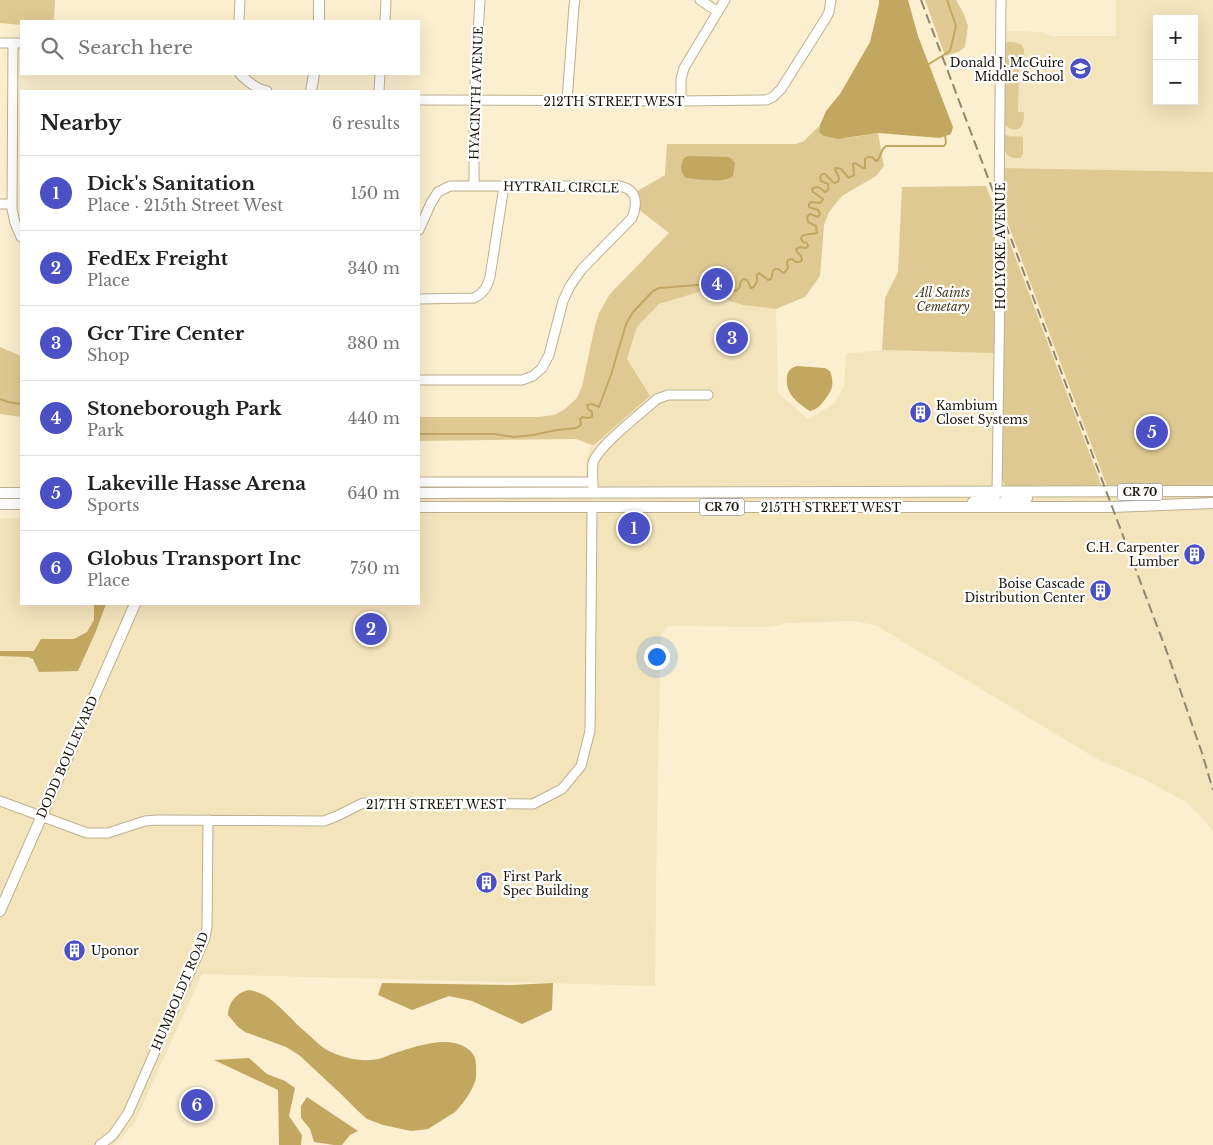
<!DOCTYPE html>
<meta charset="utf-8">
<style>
:root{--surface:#fff;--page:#f2f2f2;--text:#222;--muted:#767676;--line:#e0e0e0;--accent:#4b50c5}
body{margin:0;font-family:"Libre Baskerville",serif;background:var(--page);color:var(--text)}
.controls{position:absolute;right:15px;top:15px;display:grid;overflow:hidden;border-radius:0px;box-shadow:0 5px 20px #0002}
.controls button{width:45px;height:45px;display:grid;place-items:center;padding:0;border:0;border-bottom:1px solid var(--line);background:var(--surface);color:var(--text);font:25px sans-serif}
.you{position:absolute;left:656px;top:656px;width:18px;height:18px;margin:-12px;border:4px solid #fff;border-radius:50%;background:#1a73e8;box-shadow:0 0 0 8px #1a73e833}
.badge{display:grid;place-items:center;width:32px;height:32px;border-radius:50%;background:var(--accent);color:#fff;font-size:16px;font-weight:700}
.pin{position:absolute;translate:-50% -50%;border:2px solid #fff;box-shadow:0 1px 5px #0006}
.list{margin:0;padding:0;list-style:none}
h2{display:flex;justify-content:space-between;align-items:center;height:65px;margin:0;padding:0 20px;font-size:21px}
h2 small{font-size:16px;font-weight:400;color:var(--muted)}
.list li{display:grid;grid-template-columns:32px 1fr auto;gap:15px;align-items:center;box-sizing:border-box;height:75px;padding:0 20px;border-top:1px solid var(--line)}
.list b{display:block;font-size:19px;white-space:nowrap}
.list p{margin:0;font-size:16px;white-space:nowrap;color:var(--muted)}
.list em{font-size:16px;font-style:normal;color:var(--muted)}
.icon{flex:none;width:28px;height:28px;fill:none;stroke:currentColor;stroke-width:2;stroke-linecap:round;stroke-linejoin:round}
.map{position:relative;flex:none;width:1213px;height:1145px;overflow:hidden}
.search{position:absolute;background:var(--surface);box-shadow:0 5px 20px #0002;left:20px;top:20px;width:400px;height:55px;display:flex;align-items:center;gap:12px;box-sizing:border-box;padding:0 18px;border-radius:0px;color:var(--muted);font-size:19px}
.panel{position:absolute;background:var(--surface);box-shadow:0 5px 20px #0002;left:20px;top:90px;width:400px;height:515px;border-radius:0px}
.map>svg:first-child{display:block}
.built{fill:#f4e4bc;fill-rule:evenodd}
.green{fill:#dfc992}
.water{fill:#c2a761}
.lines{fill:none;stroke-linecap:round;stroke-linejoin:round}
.stream{stroke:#c2a761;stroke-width:2}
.minor-casing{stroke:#bcb091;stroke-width:11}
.major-casing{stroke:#bcb091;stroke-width:12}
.minor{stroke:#fff;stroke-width:9}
.major{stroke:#fff;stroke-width:10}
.rail{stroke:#908771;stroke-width:2;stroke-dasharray:10 5;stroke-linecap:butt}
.labels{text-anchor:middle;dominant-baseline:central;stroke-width:4.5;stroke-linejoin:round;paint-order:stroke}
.shield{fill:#fff;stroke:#5d5951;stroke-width:1}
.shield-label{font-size:11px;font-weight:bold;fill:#171207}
.poi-label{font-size:12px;fill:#171207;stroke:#fff;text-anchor:end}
.street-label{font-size:12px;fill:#171207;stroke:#fff}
.park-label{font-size:12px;font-style:italic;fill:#413516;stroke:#fff}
</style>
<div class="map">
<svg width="1213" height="1145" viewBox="0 0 1213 1145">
<rect width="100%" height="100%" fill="#fcefcf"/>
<!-- built -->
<path class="built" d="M1116,0H1213V172L1003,168L1004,31L1044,32L1051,36H1116ZM1157,19H1194V101H1157Z
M699,292L743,305L776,309L778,393L808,419L834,404L844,386L846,354L882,350L1004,353L1002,479L1103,489L1213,486V832L1210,827L1189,804L1146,780L1097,759L877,626L856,621L787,623L770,627L669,626L661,633L657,814L655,986L202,974L135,1122L114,1145H0V518H21V604H419V489H585L587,456L592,445L595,444L627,359L637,327L659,304Z"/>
<!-- green -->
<path class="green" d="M0,0H55L54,17L53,21H21V25L0,23Z
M925,0H956L964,14L968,26L965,47L960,51L946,56L944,53Z
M1008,42C1027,42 1024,49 1024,65H1019L1018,112H1024C1024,116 1024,122 1022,125C1017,133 1008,129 1004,123L1005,45Z
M820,125L819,132C836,144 860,135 878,133L884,166L876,176L842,196L829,212L824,225L820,276L805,297L776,309L743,305L699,292L659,304L637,327L627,359L650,396L595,444L592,445L576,439L419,441V417H538L554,415L565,409L577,398L582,386L595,326L599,313L610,294L669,233L638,209L636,192L665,175L667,144H796L804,141Z
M1006,135C1013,138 1019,135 1023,137V154L1020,158C1004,159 1004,150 1004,137Z
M1003,168L1213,172V486L1108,489L1004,213Z
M986,186L995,208V353L882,350L885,298L898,272L902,187Z
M1004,227L1103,489L1010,488L1005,485L1002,479L1004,353Z
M0,347L21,356V417L0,414Z"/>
<!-- water -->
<path class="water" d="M879,0H908L918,36L953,127L951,134L940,138L878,133L838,139L824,136L819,132L820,125L826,111L840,94L870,42L879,4Z
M688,156L728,157L732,159L735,163L733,176C723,184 698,179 686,178C680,174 680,164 684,158Z
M797,366L825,368L830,371C835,385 832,391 823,402C819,407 817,409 810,411C797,402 785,394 787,377C788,370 791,368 797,366Z
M94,604H106L96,631L78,671L39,672L33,659L28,657L0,656V651H34L41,639H74L87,632L94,620Z
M382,983L511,985L553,983L552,1010L522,1024L472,1001L449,996L412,1010L378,995Z
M249,990C268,993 278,1006 292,1019C298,1026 305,1031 311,1037C317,1042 322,1048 329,1051C341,1057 357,1061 370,1060C377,1060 385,1057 392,1054C412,1048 445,1035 465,1047C473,1052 476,1057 476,1065C476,1071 477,1079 474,1084C471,1093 461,1106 455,1112L428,1129L420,1130L411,1131L383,1125L367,1119L358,1111L341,1094L299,1055L286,1047L245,1032L238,1027L228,1015C228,1003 237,992 249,990Z
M249,1058L267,1074L285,1081L295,1088L289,1116L302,1135L301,1145H279L278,1090L214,1060Z
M307,1097L358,1131L350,1135L342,1145H334L314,1142L310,1129L301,1118V1106Z"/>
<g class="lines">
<!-- stream -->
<path class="stream" d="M929,64L950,51L956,26L947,0
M0,399L8,402L21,404
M419,434H494L514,437L533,435L557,430L576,428L581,425L580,419L582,417L588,418L592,417V412L588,409L587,405L592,404L599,407L611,375L626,324L633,312L653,291L659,288L722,283C724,279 725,277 729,277L731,280L730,287L732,290L736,291L739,288L741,281L744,279L747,280L751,288L754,287L757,281V275L759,273L768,280L771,279L773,271L775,269H778L784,273L788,268L787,263L788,260L792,259L796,262H800L802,260L801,256L797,252L796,249L800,247L806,248L808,246L807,243L803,242L801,239L802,236C807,233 812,235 817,233L816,226L808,222L807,217L810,214L818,217L820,214L818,210L809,207V204L811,202L820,203L822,201L823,199L813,192L812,189C817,185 820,188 825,192C829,190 829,188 828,184L821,181L820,177L822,174H825L834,183L838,182L839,178L835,169L836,168L841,169L849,178L854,175L853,164L855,163L863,168H865V159L868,157H872L876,161L878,160L883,149L886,146H944L946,143L945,135"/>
<defs>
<path id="minor" d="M700,0L717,11
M239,21L240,0
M385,21L386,0
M0,43H21
M13,43L12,209L15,223L21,237
M240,74C247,81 256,89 267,91
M379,91L380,74
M419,100L681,101L766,100L773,97L781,89L826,18L829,12L831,0
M567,101L574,6L575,0
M681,101V79L684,68L725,0
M474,186V101L480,0
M0,204H12
M419,230L431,203L438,192L450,186H619C622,187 625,187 628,189C638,195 636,208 632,218L582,269L570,286L563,301L549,355L542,368L533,376L522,380H419
M419,299L474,298C484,293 487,287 490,277L504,186
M419,482H593
M593,487C593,479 592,471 593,463C598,446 642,413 657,399L668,395H708
M997,492L1000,285L999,209L1001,0
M0,801L87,833H108L145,821L157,820L324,821L337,816L363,803L533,804L562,789L581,766L590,731L592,508
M100,1145L113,1135L128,1113L205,938L207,927L208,820"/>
<path id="major" d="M319,21V0
M311,91L314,74
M0,493H21
M419,493L1213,491
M973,502C983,501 993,502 997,492
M0,504H21
M419,507H1112L1213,503
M997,507C1004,498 1016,499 1027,498
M0,911L135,604"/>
</defs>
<!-- minor casing -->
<use href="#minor" class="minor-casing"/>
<!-- major casing -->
<use href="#major" class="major-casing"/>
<!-- minor -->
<use href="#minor" class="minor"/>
<!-- major -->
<use href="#major" class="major"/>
<!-- rail -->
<path class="rail" d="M921,0L1168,655L1202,753L1213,790"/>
</g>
<!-- icons -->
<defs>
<symbol id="school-disc" viewBox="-11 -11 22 22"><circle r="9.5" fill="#4b50c5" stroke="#fff"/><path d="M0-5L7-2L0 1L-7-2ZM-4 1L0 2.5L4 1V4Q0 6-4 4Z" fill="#fff"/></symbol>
<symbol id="building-disc" viewBox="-11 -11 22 22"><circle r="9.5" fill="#4b50c5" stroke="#fff"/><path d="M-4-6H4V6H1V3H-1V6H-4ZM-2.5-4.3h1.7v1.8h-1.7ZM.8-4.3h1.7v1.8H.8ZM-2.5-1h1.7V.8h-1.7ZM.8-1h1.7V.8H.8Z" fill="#fff"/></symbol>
</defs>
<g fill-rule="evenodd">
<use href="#school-disc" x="1068" y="56" width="25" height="25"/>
<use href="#building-disc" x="908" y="400" width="25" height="25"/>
<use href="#building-disc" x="1182" y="542" width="25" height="25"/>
<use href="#building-disc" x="1088" y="578" width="25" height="25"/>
<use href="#building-disc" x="474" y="870" width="25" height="25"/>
<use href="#building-disc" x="62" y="938" width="25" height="25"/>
</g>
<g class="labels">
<!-- shield labels -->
<g class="shield">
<rect x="1117.5" y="483.5" width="45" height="17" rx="4"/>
<rect x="699.5" y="498.5" width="45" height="17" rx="4"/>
</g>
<g class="shield-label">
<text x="1140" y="492">CR 70</text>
<text x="722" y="507">CR 70</text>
</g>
<!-- poi labels -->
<g class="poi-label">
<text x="1064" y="62">Donald J. McGuire<tspan x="1064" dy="14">Middle School</tspan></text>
<text x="936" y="405" text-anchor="start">Kambium<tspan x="936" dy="14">Closet Systems</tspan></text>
<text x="1179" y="547">C.H. Carpenter<tspan x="1179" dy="14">Lumber</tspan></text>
<text x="1085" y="583">Boise Cascade<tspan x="1085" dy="14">Distribution Center</tspan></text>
<text x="503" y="876" text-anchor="start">First Park<tspan x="503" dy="14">Spec Building</tspan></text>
<text x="91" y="950" text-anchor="start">Uponor</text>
</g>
<!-- street labels -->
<g class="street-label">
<text transform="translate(476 93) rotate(-88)">HYACINTH AVENUE</text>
<text x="614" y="101">212TH STREET WEST</text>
<text transform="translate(561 187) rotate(1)">HYTRAIL CIRCLE</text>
<text transform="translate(1000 246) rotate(-90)">HOLYOKE AVENUE</text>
<text x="831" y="507">215TH STREET WEST</text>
<text transform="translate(67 757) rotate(-66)">DODD BOULEVARD</text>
<text x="436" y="804">217TH STREET WEST</text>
<text transform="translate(180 991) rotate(-67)">HUMBOLDT ROAD</text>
</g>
<!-- park labels -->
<g class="park-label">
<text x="943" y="292">All Saints<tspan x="943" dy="14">Cemetary</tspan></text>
</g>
</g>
</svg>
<div class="controls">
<button>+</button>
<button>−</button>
</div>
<div class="you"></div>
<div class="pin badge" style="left:634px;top:528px">1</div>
<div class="pin badge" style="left:371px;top:629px">2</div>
<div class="pin badge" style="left:732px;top:338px">3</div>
<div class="pin badge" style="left:717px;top:284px">4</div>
<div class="pin badge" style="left:1152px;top:432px">5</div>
<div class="pin badge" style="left:197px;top:1105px">6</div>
<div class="search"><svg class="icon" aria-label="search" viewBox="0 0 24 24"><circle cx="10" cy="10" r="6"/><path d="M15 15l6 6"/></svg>Search here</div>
<section class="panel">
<h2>Nearby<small>6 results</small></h2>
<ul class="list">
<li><span class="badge">1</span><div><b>Dick's Sanitation</b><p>Place · 215th Street West</p></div><em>150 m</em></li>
<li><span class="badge">2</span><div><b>FedEx Freight</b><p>Place</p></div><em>340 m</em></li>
<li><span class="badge">3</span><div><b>Gcr Tire Center</b><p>Shop</p></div><em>380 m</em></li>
<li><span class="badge">4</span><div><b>Stoneborough Park</b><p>Park</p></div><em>440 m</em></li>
<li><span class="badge">5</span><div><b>Lakeville Hasse Arena</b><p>Sports</p></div><em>640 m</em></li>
<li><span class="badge">6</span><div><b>Globus Transport Inc</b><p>Place</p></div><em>750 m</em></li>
</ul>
</section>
</div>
